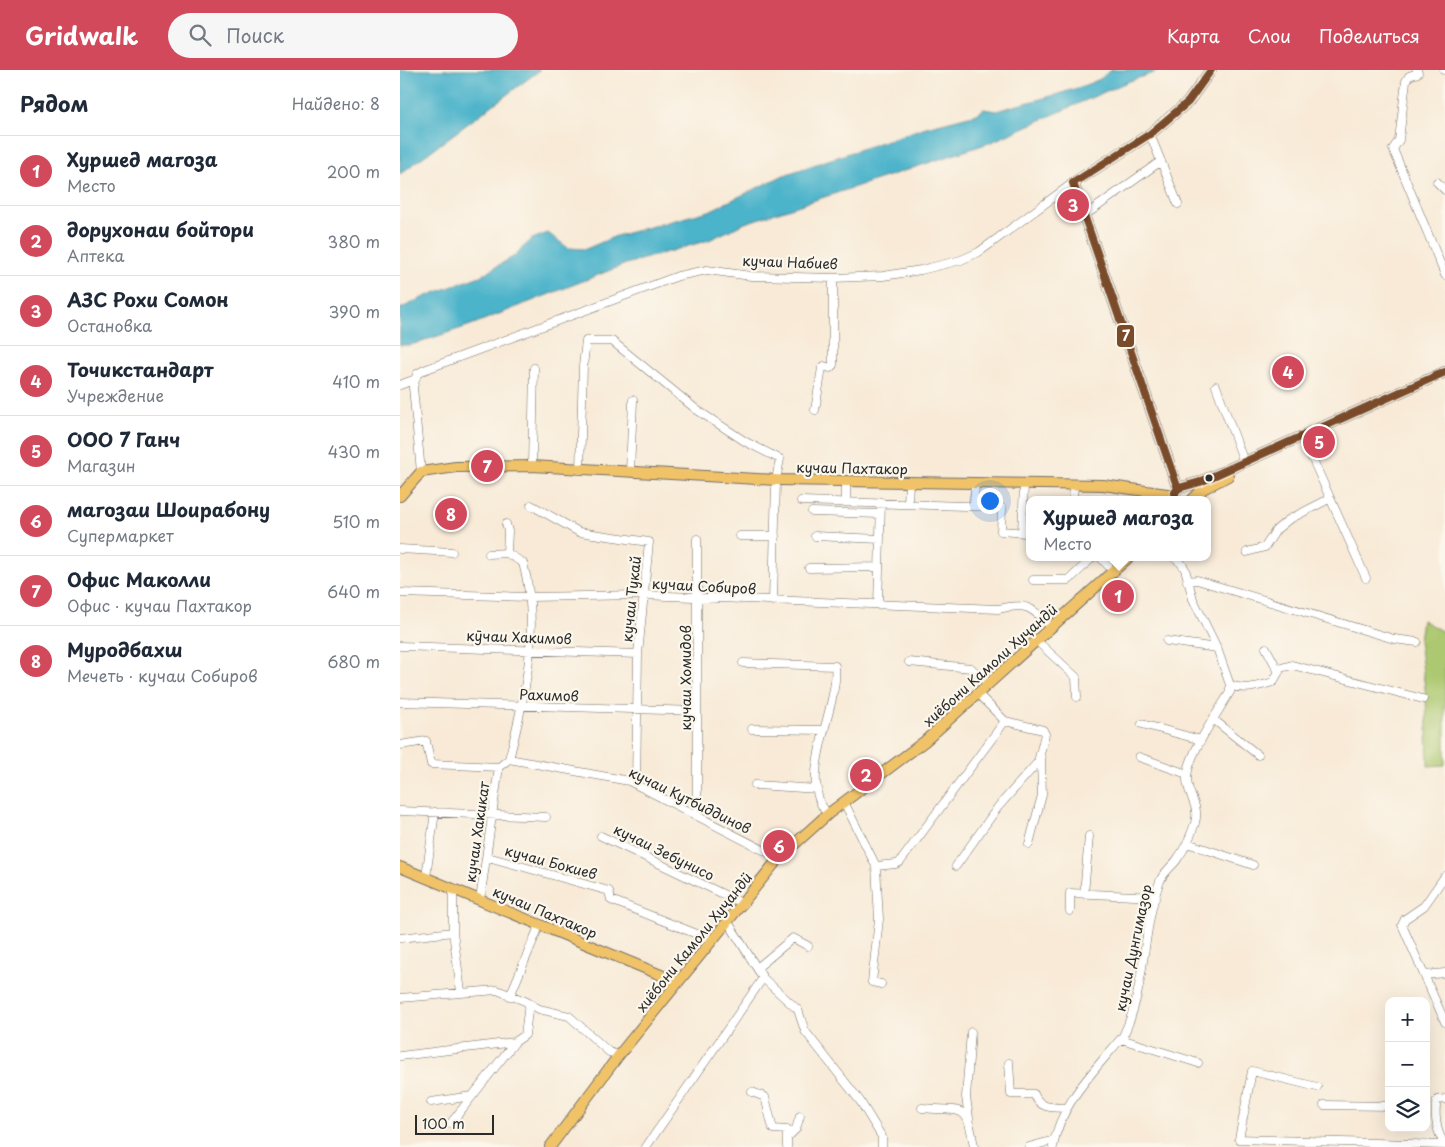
<!DOCTYPE html>
<html lang="ru">
<meta charset="utf-8">
<style>
:root{--surface:#fff;--page:#f6f6f7;--text:#1f2937;--muted:#747a83;--line:#e0e1e3;--accent:#d1495b}
body{margin:0;font-family:"Playpen Sans",sans-serif;background:var(--page);color:var(--text)}
.controls{position:absolute;right:15px;bottom:15px;display:grid;overflow:hidden;border-radius:10px;box-shadow:0 5px 20px #0002}
.controls button{width:45px;height:45px;display:grid;place-items:center;padding:0;border:0;border-bottom:1px solid var(--line);background:var(--surface);color:var(--text);font:25px sans-serif}
.scale{position:absolute;left:15px;bottom:12px;width:79px;box-sizing:border-box;padding-left:5px;border:2px solid #2b2b2b;border-top:0;font-size:14px;line-height:18px;white-space:nowrap;color:#2b2b2b;-webkit-text-stroke:4px #fbf7ec;paint-order:stroke}
.you{position:absolute;left:589px;top:430px;width:18px;height:18px;margin:-12px;border:4px solid #fff;border-radius:50%;background:#1a73e8;box-shadow:0 0 0 8px #1a73e833}
.badge{display:grid;place-items:center;width:32px;height:32px;border-radius:50%;background:var(--accent);color:#fff;font-size:16px;font-weight:700}
.pin{position:absolute;translate:-50% -50%;border:2px solid #fff;box-shadow:0 1px 5px #0006}
.popup{position:absolute;left:626px;top:426px;width:185px;height:65px;box-sizing:border-box;display:grid;place-content:center;border-radius:10px;background:var(--surface);filter:drop-shadow(0 1px 4px #0005);font-size:16px;white-space:nowrap;color:var(--muted)}
.popup b{font-size:19px;color:var(--text)}
.popup::after{content:'';position:absolute;left:50%;top:100%;margin-left:-10px;border:10px solid transparent;border-top-color:var(--surface)}
.list{margin:0;padding:0;list-style:none}
h2{display:flex;justify-content:space-between;align-items:center;height:65px;margin:0;padding:0 20px;font-size:21px}
h2 small{font-size:16px;font-weight:400;color:var(--muted)}
.list li{display:grid;grid-template-columns:32px 1fr auto;gap:15px;align-items:center;box-sizing:border-box;height:70px;padding:0 20px;border-top:1px solid var(--line)}
.list b{display:block;font-size:19px;white-space:nowrap}
.list p{margin:0;font-size:16px;white-space:nowrap;color:var(--muted)}
.list em{font-size:16px;font-style:normal;color:var(--muted)}
.icon{flex:none;width:28px;height:28px;fill:none;stroke:currentColor;stroke-width:2;stroke-linecap:round;stroke-linejoin:round}
.map{position:relative;flex:none;width:1045px;height:1077px;overflow:hidden}
header{display:flex;align-items:center;gap:30px;box-sizing:border-box;height:70px;padding:0 25px;background:var(--accent);color:#fff}
header strong{font-size:24px}
nav{display:flex;gap:28px;margin-inline-start:auto;font-size:18px}
.search{width:350px;height:45px;background:var(--page);display:flex;align-items:center;gap:12px;box-sizing:border-box;padding:0 18px;border-radius:28px;color:var(--muted);font-size:19px}
main{display:flex}
aside{flex:1;background:var(--surface)}
.map>svg:first-child{display:block}
.green{fill:#acc86f;stroke:#6c7a4d}
.water{fill:#4cb3ca;stroke:#3c6f7a}
.lines{fill:none;stroke-linecap:round;stroke-linejoin:round}
.minor-casing{stroke:#736e67;stroke-width:9}
.major-casing{stroke:#736e67;stroke-width:12}
.minor{stroke:#fff;stroke-width:8}
.major{stroke:#f1c369;stroke-width:10}
.bus-1-casing{stroke:#fbf7ec;stroke-width:11}
.bus-1{stroke:#7a4b2a;stroke-width:8}
.bus-dot{fill:#2b2b2b;stroke:#fbf7ec;stroke-width:2}
.labels{text-anchor:middle;dominant-baseline:central;stroke-width:4.5;stroke-linejoin:round;paint-order:stroke}
.street-label{font-size:14px;fill:#2b2b2b;stroke:#fbf7ec}
.line-badge{stroke:#fbf7ec;stroke-width:2}
.badge-label{font-size:14px;text-anchor:middle;font-weight:bold;fill:#fff}
</style>
<header>
<strong>Gridwalk</strong>
<div class="search"><svg class="icon" aria-label="search" viewBox="0 0 24 24"><circle cx="10" cy="10" r="6"/><path d="M15 15l6 6"/></svg>Поиск</div>
<nav><a>Карта</a><a>Слои</a><a>Поделиться</a></nav>
</header>
<main>
<aside>
<h2>Рядом<small>Найдено: 8</small></h2>
<ul class="list">
<li><span class="badge">1</span><div><b>Хуршед магоза</b><p>Место</p></div><em>200 m</em></li>
<li><span class="badge">2</span><div><b>дорухонаи бойтори</b><p>Аптека</p></div><em>380 m</em></li>
<li><span class="badge">3</span><div><b>АЗС Рохи Сомон</b><p>Остановка</p></div><em>390 m</em></li>
<li><span class="badge">4</span><div><b>Точикстандарт</b><p>Учреждение</p></div><em>410 m</em></li>
<li><span class="badge">5</span><div><b>ООО 7 Ганч</b><p>Магазин</p></div><em>430 m</em></li>
<li><span class="badge">6</span><div><b>магозаи Шоирабону</b><p>Супермаркет</p></div><em>510 m</em></li>
<li><span class="badge">7</span><div><b>Офис Маколли</b><p>Офис · кучаи Пахтакор</p></div><em>640 m</em></li>
<li><span class="badge">8</span><div><b>Муродбахш</b><p>Мечеть · кучаи Собиров</p></div><em>680 m</em></li>
</ul>
</aside>
<div class="map">
<svg width="1045" height="1077" viewBox="0 0 1045 1077">
<rect width="100%" height="100%" fill="#fbf7ec"/>
<filter id="ink" filterUnits="userSpaceOnUse"><feTurbulence type="fractalNoise" baseFrequency=".02" numOctaves="2"/><feDisplacementMap in="SourceGraphic" scale="10" xChannelSelector="R" yChannelSelector="G"/><feConvolveMatrix kernelMatrix="1 2 1 2 8 2 1 2 1" color-interpolation-filters="sRGB"/></filter>
<filter id="wash" filterUnits="userSpaceOnUse"><feTurbulence type="fractalNoise" baseFrequency=".0096" numOctaves="4" result="noise"/><feDisplacementMap in="SourceGraphic" scale="20" xChannelSelector="R" yChannelSelector="G"/><feGaussianBlur stdDeviation="1.12" result="paint"/><feColorMatrix in="noise" values="0 0 0 0 0 0 0 0 0 0 0 0 0 0 0 0 0 1.4 0 .05"/><feComposite in="paint" operator="in"/></filter>
<g filter="url(#wash)">
<rect width="100%" height="100%" fill="#f8ead7"/>
<!-- green -->
<path class="green" d="M1022,550L1045,563V695L1028,696L1026,626L1019,570Z"/>
<!-- water -->
<path class="water" d="M0,0H140L0,104Z
M712,0H762L727,12L589,73L345,153L309,170L226,194L71,255L11,275H0V239L24,227L80,206L113,187L132,169L148,163L168,178L186,179L216,166L309,141L384,105L526,57L577,44L584,39L596,41C627,32 673,22 700,9C705,6 706,2 712,0Z"/>
</g>
<g filter="url(#ink)">
<g class="lines">
<defs>
<path id="minor" d="M1017,0L1018,3L1009,6L1006,11L999,70L993,79L1045,205
M1044,0H1045
M750,64L778,134
M1037,112L1045,120
M684,146L761,91
M0,315L13,310
M816,316L844,392
M415,340L422,298L424,296L430,298L433,295V208
M904,370L966,508
M132,396L134,298
M180,400L183,296L186,271H212L297,340L346,372L380,389L376,410L373,531
M21,402L13,317L17,304L24,300L278,206L307,200L351,206L433,208L483,206L521,200L561,190L579,182L673,113
M230,402L233,330
M673,430L674,415
M401,431L598,437L602,438L601,461L629,463
M446,431V411
M508,434L509,412
M131,435L179,462L249,472L238,584L236,714
M574,435L575,413
M412,442L480,444
M106,454L108,461L107,483
M622,463L624,414
M340,466H375
M415,466L480,469
M297,469V746
M0,479L52,482
M847,482L865,477L876,460L888,450L929,429
M89,484L107,483L123,493C141,556 125,627 109,689
M700,487L714,502
M409,498L479,497
M633,510H669L693,487
M787,511L797,510L994,569L1017,572
M0,523L129,527L242,525L598,539C628,532 631,537 651,557
M478,535L481,432
M637,571L676,607L677,627
M767,571L817,578
M0,576L238,584
M866,578L879,602
M509,592L571,598L589,614
M343,593L435,596C440,637 395,710 428,744
M830,615C845,621 859,616 873,612L881,598L892,595L1023,629
M0,632L297,641
M813,649L858,685
M742,654L801,670
M352,659L423,660
M0,675L26,671L31,694L99,697L109,689L229,711L379,788
M739,687L787,704
M355,715L418,719
M445,734L476,796L479,849L472,912L481,914
M0,741L146,747
M201,766L344,834
M787,773L853,795
M629,774L642,725L641,688
M88,787L209,821L211,830L312,870
M476,796L496,794L500,792L605,651L578,624
M556,796L598,737L638,692L645,664L643,660L605,651
M1045,806L1024,836L1005,849L1002,855L1045,952
M26,807L35,742
M53,818V862L61,922
M684,824L689,766
M80,830L99,697
M670,841V823L756,827
M328,852L363,908L398,940L405,961L460,1031L482,1067V1077
M0,868L53,862
M357,898L393,868L408,876
M1024,905L1045,903
M110,926L140,854
M0,928L97,920L125,931L139,939L169,946L209,982L219,985
M721,969L798,993
M0,986L115,972
M609,993L611,1024H634C640,1039 651,1037 666,1038
M917,1017L852,1001L839,1069L1045,1075
M352,1022L365,1027L373,1059L387,1060V1077
M1045,1029L1037,1030C1034,1043 1036,1063 1045,1074
M31,1032L72,1026
M924,1035L989,1036
M522,1038C564,1042 567,1032 574,1077
M569,1048L566,1027L571,962
M51,1053L115,972L125,965L129,933
M387,1068L396,1059L400,1046
M246,1077L363,908
M629,1077L654,1070
M653,1077C660,1033 696,999 723,966C747,918 741,861 760,811C763,803 771,797 776,791C784,780 791,766 795,753C800,736 788,726 787,710C786,687 818,642 830,622V615L817,578L793,529L785,499L781,493L773,487"/>
<path id="major" d="M778,419L673,113L750,64L788,32L811,0
M774,424L779,418L800,412L1045,302
M0,426L21,402L56,397L132,396L376,410L703,415L774,425
M792,430L803,419L828,406
M0,797L278,912
M150,1077L219,985L379,788L428,744L525,671L729,487"/>
</defs>
<!-- minor casing -->
<use href="#minor" class="minor-casing"/>
<!-- major casing -->
<use href="#major" class="major-casing"/>
<!-- minor -->
<use href="#minor" class="minor"/>
<!-- major -->
<use href="#major" class="major"/>
<defs>
<path id="bus-1" d="M673,113L778,419
M673,113L750,64L788,32L811,0
M775,430V422L779,418L800,412L1045,302"/>
</defs>
<!-- bus-1 casing -->
<use href="#bus-1" class="bus-1-casing"/>
<!-- bus-1 -->
<use href="#bus-1" class="bus-1"/>
</g>
</g>
<!-- markers -->
<circle class="bus-dot" cx="809" cy="408" r="4.5"/>
<g class="labels">
<!-- street labels -->
<g class="street-label">
<text transform="translate(390 192) rotate(2)">кучаи Набиев</text>
<text transform="translate(452 398) rotate(1)">кучаи Пахтакор</text>
<text transform="translate(304 516) rotate(3)">кучаи Собиров</text>
<text transform="translate(231 529) rotate(-84)">кучаи Тукай</text>
<text transform="translate(119 567) rotate(2)">кӯчаи Хакимов</text>
<text transform="translate(590 595) rotate(-42)">хиёбони Камоли Хуҷандӣ</text>
<text transform="translate(285 608) rotate(-90)">кучаи Хомидов</text>
<text transform="translate(149 625) rotate(2)">Рахимов</text>
<text transform="translate(290 730) rotate(26)">кучаи Кутбиддинов</text>
<text transform="translate(77 762) rotate(-82)">кучаи Хакикат</text>
<text transform="translate(264 782) rotate(26)">кучаи Зебунисо</text>
<text transform="translate(151 792) rotate(15)">кучаи Бокиев</text>
<text transform="translate(145 842) rotate(23)">кучаи Пахтакор</text>
<text transform="translate(294 872) rotate(-51)">хиёбони Камоли Хуҷандӣ</text>
<text transform="translate(733 878) rotate(-78)">кучаи Дунгимазор</text>
</g>
</g>
<rect class="line-badge" x="716" y="254" width="19" height="24" rx="5" fill="#7a4b2a"/>
<g class="badge-label">
<text x="726" y="271">7</text>
</g>
</svg>
<div class="controls">
<button>+</button>
<button>−</button>
<button><svg class="icon" aria-label="layers" viewBox="0 0 24 24"><path d="M12 4l9 5-9 5-9-5zM3 14l9 5 9-5"/></svg></button>
</div>
<div class="scale">100 m</div>
<div class="you"></div>
<div class="pin badge" style="left:718px;top:526px">1</div>
<div class="popup"><b>Хуршед магоза</b>Место</div>
<div class="pin badge" style="left:466px;top:705px">2</div>
<div class="pin badge" style="left:673px;top:135px">3</div>
<div class="pin badge" style="left:888px;top:302px">4</div>
<div class="pin badge" style="left:919px;top:372px">5</div>
<div class="pin badge" style="left:379px;top:776px">6</div>
<div class="pin badge" style="left:87px;top:396px">7</div>
<div class="pin badge" style="left:51px;top:444px">8</div>
</div>
</main>
